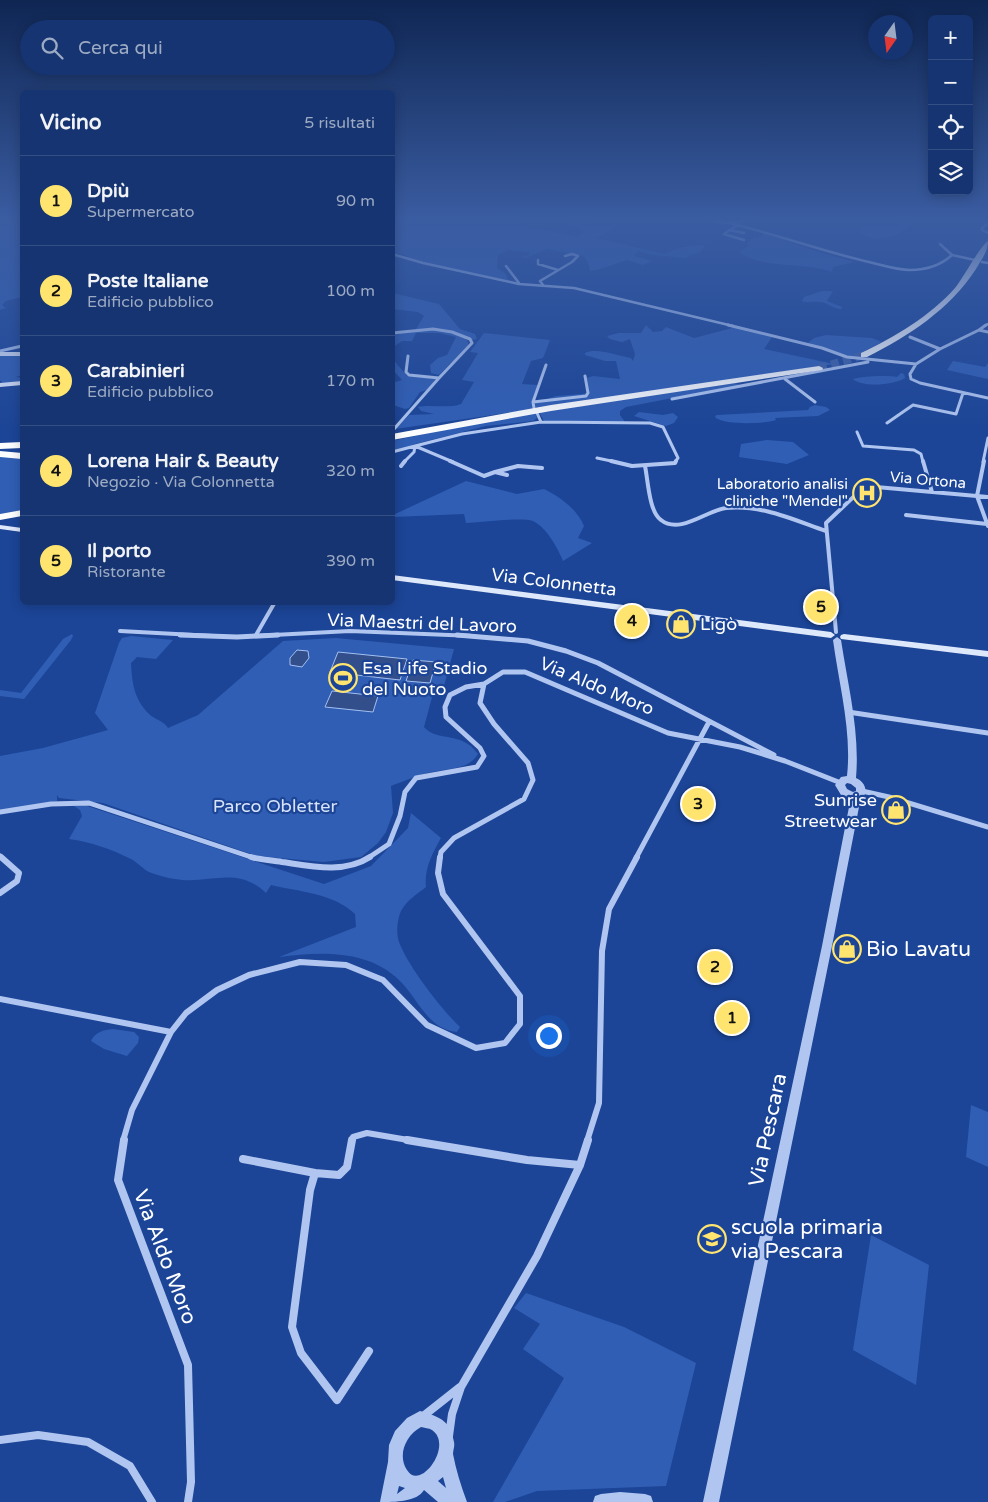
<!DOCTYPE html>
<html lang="it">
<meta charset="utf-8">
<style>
:root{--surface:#153471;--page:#1e3c76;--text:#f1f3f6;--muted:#9daac3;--line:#344f84;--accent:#ffe56f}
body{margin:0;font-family:"Varela Round",sans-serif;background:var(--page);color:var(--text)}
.controls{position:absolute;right:15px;top:15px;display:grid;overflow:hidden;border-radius:8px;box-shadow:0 2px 12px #0003}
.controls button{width:45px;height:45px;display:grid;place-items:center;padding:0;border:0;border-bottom:1px solid var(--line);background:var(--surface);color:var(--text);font:25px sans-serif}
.compass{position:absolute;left:868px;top:15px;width:45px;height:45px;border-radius:50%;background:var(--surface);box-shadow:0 2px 12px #0003;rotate:194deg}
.you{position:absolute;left:548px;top:1035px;width:18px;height:18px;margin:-12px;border:4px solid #fff;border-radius:50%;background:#1a73e8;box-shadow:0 0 0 8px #1a73e833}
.badge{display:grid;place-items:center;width:32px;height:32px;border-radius:50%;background:var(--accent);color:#111;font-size:16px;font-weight:700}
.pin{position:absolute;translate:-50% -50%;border:2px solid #fff;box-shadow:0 1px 5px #0006}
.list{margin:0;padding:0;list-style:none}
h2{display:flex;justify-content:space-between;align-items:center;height:65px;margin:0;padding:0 20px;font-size:21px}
h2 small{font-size:16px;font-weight:400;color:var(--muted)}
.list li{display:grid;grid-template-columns:32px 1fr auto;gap:15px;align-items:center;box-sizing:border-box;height:90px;padding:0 20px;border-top:1px solid var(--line)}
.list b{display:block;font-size:19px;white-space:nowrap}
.list p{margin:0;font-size:16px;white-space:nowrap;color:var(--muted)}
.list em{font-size:16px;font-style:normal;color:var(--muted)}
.icon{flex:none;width:28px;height:28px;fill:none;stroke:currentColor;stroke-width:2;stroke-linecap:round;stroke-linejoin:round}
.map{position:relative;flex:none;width:988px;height:1502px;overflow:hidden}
.search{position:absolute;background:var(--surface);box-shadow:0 2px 12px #0003;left:20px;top:20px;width:375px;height:55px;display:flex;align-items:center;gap:12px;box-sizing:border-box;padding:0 18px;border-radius:28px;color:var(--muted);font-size:19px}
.panel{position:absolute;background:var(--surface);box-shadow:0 2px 12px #0003;left:20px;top:90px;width:375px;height:515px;border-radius:8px}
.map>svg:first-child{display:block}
.green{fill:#305eb4}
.water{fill:#324f8c;stroke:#a4c0f2}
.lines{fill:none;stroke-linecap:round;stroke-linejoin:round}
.trunk-tunnel{stroke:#3e61a7;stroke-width:8;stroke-dasharray:8 4.5;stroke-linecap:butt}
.minor-far5{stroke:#b0c6f0;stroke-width:2.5}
.minor-far4{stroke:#b0c6f0;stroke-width:3}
.minor-far3{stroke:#b0c6f0;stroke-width:4}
.minor-far2{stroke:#b0c6f0;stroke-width:5}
.minor-far1{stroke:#b0c6f0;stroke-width:6}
.minor{stroke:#b0c6f0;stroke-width:8}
.tertiary{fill:#b0c6f0;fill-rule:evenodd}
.secondary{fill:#dee8fb;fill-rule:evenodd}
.trunk{fill:#fcfdff;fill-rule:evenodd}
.labels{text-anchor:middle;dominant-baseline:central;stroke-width:4.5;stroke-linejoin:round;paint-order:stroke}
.far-street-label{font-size:15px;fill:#fff;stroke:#1c4597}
.far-poi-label{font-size:15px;fill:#fff;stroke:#1c4597;text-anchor:end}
.street-label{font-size:18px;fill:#fff;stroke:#1c4597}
.poi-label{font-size:18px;fill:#fff;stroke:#1c4597;text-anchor:start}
.park-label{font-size:18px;fill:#d7e4fb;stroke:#1c4597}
.near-poi-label{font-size:21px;fill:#fff;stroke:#1c4597;text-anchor:start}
.near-street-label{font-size:21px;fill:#fff;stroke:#1c4597}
</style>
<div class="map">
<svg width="988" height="1502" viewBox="0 0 988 1502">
<rect width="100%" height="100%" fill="#1c4597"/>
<!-- green -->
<path class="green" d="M0,219H22V297L6,301L2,305L6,308L0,310Z
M393,219H502V221L529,225V229L538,228L576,237L584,232L577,227L571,226L573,225L561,219H575L579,223L619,225L597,238L664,254L682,247L703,245L705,246L699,253L690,255L686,258L653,255L638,251L634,256L652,261L643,265L627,260L600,269L590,271L589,264L584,256L547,249L526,258L520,257L529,255V252L508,250L498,255L497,268L505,273L509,281L421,262L402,254L393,253Z
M907,221L912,224C899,237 873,244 859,232L861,228C876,220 892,227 907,221Z
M765,233L815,251L854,262L833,267L832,272C804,261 761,270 740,252L749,245L747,243L754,237L758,238Z
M822,291H833L827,301L842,307L841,309C833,309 827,302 820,302C813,301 809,303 802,301L804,297Z
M393,293L439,304L460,329L475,334L477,339L471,340L465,338L468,342V345L439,375L431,373L430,365L438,358L447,355L456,337L439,333H416L412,341H402L393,347L392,330L400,332L439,329H416L424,316L418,312L393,309Z
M646,325L653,332L662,331L666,327L694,338L736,327L772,337L764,349L834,364L536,409L535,403L556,396L583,394L589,392L587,378L593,376L620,379L616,361H605L585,355V353C597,347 618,356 631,358L633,361L635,354L630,339L622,342L610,339L607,336L619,333H641Z
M484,333L550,340L543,358L531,361L522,384L538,385L532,403L534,409L395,429L409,415L434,414L421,411L418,407C431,404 447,409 461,404L474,382L462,380L478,353L470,352Z
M826,335L872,338L882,342L853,357L808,343L814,338Z
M0,356H22V375L16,377L22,378V381L3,384L0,380Z
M392,358L407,376L436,379L427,390L420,392L409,408L405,409L393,405V380L396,382L402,380L393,370Z
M953,361L985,367L988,363V379L947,370Z
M901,373L904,374L905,378C894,385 863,388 853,379C863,376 887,375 897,377Z
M735,383L740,385L626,407L620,411V415L625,422L544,421L539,412Z
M815,405L826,407L830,410L818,416L775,418L776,420C764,424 726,425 716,418L715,416L717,415L808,410L810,407Z
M535,412L537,418L533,421L486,426L415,444L393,452L392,441L447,429Z
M639,412L663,415L673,413L678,417L674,423L666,426L634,416Z
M767,440L793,442L809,455L787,464L739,457L741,444Z
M0,455L22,457V510L0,514Z
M466,481L517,494L544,489C560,497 577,509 584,526L578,538L592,543L563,561C557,547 547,528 533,521C522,517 480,522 466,523L464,514L393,517V515Z
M72,634L73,636L71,640L24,699L0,696V690L21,693L63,639Z
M131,636L173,640L156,659L137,657L131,663C132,683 134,699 149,714C155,720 163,720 168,728L198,715L283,641L336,638L454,649L444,686H435L424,727C438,743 461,730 478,754C468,770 450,768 432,772C418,775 404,781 391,786L393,813L386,832L378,843L361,857L324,862L257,856L103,803L59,798L57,795V801L0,811V756L43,748L108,730L95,713L119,643L122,638Z
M81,804L324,884L371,866L408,828L411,813L441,838C432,854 424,869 426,887C417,894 406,901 401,911C397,920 396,933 399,942C408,966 441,1009 460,1027L457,1032C427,1029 418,998 399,980C367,949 319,952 279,957L356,927L355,914C333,893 300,892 271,885L266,893C236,865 209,885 175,879C167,878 157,875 149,872C143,869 137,862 131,859C111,849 91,842 69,839L82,816L80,810L74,806Z
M113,1029L134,1032L139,1037L138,1043L127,1056L104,1049L91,1041C95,1032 104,1030 113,1029Z
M971,1105L988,1112V1167L966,1157Z
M871,1235L929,1265L916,1385L853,1350Z
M526,1293L624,1327L696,1363L666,1486L537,1491L505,1502H493L564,1378L523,1349L540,1324L514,1308Z"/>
<!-- water -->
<path class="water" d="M297,650L308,651L309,658L302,667L290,665V658Z
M338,652L407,659L400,680L330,672Z
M413,660L436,662L430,683L406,681Z
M332,691L378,696L373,712L325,707Z"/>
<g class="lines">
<!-- trunk-tunnel -->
<path class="trunk-tunnel" d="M819,368L864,355"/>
<!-- minor-far5 -->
<path class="minor-far5" d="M696,219L729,223L760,219
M729,223C776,234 821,251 869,262C882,265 897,270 910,270C925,270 940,266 952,255
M988,223L982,228V230L988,233
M739,224L724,234L744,240
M729,230L744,233
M940,244L952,255L975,260
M392,254L423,263L519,284L574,288L733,326
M538,260V264L558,270
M982,262L988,263
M506,266L519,283
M543,285L540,281L572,262L578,256L572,254L565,256
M984,326L988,324"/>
<!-- minor-far4 -->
<path class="minor-far4" d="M728,325L822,348L847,357L916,364
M979,330L986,325
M988,332L979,330L940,349L916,364L910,374L911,379L920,383L988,398
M392,333L433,329L452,332L470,339L472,343L439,378
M910,337L940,349
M0,351L22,346
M785,379L815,402
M672,399L868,362
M533,402L586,396L588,393L585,376
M534,408L533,402L546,365
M541,422L650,423L663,427L678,458L675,462
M887,423L913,405L956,414L963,393
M394,429L439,378L409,375L406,372L408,356
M857,432L863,446L914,450L921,454L923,462
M392,452L415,446L453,462
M597,458L616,462
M404,462L414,452L415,446L462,434L541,422L537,413
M983,462L988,438"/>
<!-- minor-far3 -->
<path class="minor-far3" d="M450,461L484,476L495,472L507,475
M611,461L632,466L675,463L676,461
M923,461L932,492
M401,466L405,461
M645,466C648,480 649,512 661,520C680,535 707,510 726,508C760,504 794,520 826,531
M495,472L518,466L542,468
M977,496L984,461
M977,496L988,526
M906,515L987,524
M120,631L213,636
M836,632L826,523L865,486L988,497
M256,635L275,602
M254,636L350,631L474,636"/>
<!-- minor-far2 -->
<path class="minor-far2" d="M180,635L237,637L278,635
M457,635L528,641L566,651L598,663L774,755
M848,712L988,733
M862,791L889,797L988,827
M0,812L51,804L89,803L254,858
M0,856L2,858
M368,858L389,844L400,816L405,792L416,778L477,767L484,756L480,748L446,717L445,707L450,695L466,687L484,684
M440,858L441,852L454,838L524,799L533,780L528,763L494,724L480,703L484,684L503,672H525L668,733L740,747L785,761L841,783
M636,858L709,722"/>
<!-- minor-far1 -->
<path class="minor-far1" d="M251,857C261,860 271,860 282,862C310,866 344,874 370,857
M0,893L17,881L19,873L1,857
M0,999L171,1032
M123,1141L132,1110L171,1032L186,1013L217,990L249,975L300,962L346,965L383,980L427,1025L476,1048L505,1043L520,1024V996L443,894L438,873L440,857
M352,1141L353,1137L367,1133L414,1141
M587,1141L599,1103L602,951L609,909L637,857"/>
<!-- minor -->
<path class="minor" d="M124,1140L118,1180L188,1365L191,1482L188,1502
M352,1140L347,1167L339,1175L315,1173L310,1190L292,1327L301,1353L337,1400L369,1351
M407,1140L527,1160L580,1165
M243,1159L315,1173
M422,1417L460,1387
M449,1436L452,1414L461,1387L537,1256L580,1165L588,1140
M0,1440L38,1435L88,1442L130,1466L152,1502"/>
<!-- tertiary -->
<path class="tertiary" d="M837,637L841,640C848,686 860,731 856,778C863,781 868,788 864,796L858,798L859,807L832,946L719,1502H703L822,946L849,807V798L841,795L835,785L841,777L847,776C852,731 839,685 833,640ZM847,783L851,784L856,788V791L853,792L847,789L845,785Z
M420,1411C440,1417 450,1420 454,1442C455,1446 453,1450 453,1454C456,1470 461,1486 467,1502H438L424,1490C417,1502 395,1502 380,1502L388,1462L389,1445L395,1431L407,1418ZM421,1427C424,1428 429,1428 432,1430C454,1445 420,1492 407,1470C397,1455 406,1435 421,1427ZM443,1477L446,1488L438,1481ZM399,1486L405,1488L397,1494Z
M620,1492L645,1494L651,1496L653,1502H593L595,1496L601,1494Z"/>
<!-- secondary -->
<path class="secondary" d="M0,352H22V356H0Z
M22,381V385L0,387V383Z
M0,525L22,528V532L0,529Z
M392,575L831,632L835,635L831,638L392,580Z
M844,634L988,651V657L841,639L840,637L841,635Z"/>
<!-- trunk -->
<path class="trunk" d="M988,241C988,252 981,260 976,269C950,309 909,336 867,357H861V353C895,337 930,316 955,288C964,277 980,246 988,241Z
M819,366L823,368L822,370L551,411L392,440V434L551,405Z
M22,442V448L0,449V443Z
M0,451L22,453V459L0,457Z
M22,510V516L0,520V514Z"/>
</g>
<!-- sky -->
<linearGradient id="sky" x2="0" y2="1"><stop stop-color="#0f2653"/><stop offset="0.51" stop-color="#3a5ca1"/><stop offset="1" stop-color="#3a5ca1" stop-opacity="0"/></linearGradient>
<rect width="988" height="430" fill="url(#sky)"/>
<!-- icons -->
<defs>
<symbol id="hospital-ring" viewBox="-11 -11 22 22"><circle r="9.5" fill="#1c4597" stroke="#ffe56f" stroke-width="1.5"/><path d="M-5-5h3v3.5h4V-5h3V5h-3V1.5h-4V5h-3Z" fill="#ffe56f"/></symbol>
<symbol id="shop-ring" viewBox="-11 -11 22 22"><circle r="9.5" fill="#1c4597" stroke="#ffe56f" stroke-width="1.5"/><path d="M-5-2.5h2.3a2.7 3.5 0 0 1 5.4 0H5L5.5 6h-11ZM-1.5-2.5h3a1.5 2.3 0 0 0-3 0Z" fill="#ffe56f"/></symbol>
<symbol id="stadium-ring" viewBox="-11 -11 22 22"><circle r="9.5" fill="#1c4597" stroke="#ffe56f" stroke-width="1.5"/><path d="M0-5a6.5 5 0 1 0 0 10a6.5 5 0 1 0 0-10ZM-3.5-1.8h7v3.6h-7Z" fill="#ffe56f"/></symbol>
<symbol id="school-ring" viewBox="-11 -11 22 22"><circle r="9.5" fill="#1c4597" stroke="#ffe56f" stroke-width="1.5"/><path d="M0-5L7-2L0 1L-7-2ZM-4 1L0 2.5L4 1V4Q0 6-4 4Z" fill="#ffe56f"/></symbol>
</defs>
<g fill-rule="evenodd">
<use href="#hospital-ring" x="851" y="477" width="32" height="32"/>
<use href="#shop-ring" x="665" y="608" width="32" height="32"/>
<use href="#stadium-ring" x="327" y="662" width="32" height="32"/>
<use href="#shop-ring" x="880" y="794" width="32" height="32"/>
<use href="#shop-ring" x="831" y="933" width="32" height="32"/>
<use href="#school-ring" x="696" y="1223" width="32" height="32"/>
</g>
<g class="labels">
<!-- far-street labels -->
<g class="far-street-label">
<text transform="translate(928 480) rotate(5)">Via Ortona</text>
</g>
<!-- far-poi labels -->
<g class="far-poi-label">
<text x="848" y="484">Laboratorio analisi<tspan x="848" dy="17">cliniche "Mendel"</tspan></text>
</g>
<!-- street labels -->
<g class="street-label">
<text transform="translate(554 582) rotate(7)">Via Colonnetta</text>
<text transform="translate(422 623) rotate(2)">Via Maestri del Lavoro</text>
<text transform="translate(597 686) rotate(23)">Via Aldo Moro</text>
</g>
<!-- poi labels -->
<g class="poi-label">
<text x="700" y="624">Ligò</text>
<text x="362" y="668">Esa Life Stadio<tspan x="362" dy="21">del Nuoto</tspan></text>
<text x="877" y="800" text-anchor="end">Sunrise<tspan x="877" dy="21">Streetwear</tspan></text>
</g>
<!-- park labels -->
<g class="park-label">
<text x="275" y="806">Parco Obletter</text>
</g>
<!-- near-poi labels -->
<g class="near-poi-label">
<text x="866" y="949">Bio Lavatu</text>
<text x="731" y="1227">scuola primaria<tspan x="731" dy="24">via Pescara</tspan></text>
</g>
<!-- near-street labels -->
<g class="near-street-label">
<text transform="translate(768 1130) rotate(-78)">Via Pescara</text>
<text transform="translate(165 1257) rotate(69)">Via Aldo Moro</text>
</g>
</g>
</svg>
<div class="controls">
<button>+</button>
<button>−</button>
<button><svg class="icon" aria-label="locate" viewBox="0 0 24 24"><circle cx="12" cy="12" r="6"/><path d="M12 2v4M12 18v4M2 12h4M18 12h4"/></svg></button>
<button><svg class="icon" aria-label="layers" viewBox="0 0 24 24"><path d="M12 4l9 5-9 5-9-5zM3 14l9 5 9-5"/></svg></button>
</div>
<svg class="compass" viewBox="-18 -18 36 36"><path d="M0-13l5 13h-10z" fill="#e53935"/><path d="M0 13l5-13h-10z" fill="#9daac3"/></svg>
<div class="you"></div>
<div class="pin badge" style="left:732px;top:1018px">1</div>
<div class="pin badge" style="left:715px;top:967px">2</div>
<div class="pin badge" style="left:698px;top:804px">3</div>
<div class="pin badge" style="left:632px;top:621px">4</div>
<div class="pin badge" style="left:821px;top:607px">5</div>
<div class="search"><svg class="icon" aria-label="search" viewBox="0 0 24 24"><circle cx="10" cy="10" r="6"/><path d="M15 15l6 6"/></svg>Cerca qui</div>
<section class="panel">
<h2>Vicino<small>5 risultati</small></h2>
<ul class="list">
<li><span class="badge">1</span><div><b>Dpiù</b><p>Supermercato</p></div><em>90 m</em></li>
<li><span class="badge">2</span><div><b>Poste Italiane</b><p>Edificio pubblico</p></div><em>100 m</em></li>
<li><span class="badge">3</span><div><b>Carabinieri</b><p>Edificio pubblico</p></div><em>170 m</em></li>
<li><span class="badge">4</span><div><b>Lorena Hair &amp; Beauty</b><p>Negozio · Via Colonnetta</p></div><em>320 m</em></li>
<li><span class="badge">5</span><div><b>Il porto</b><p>Ristorante</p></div><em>390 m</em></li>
</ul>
</section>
</div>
